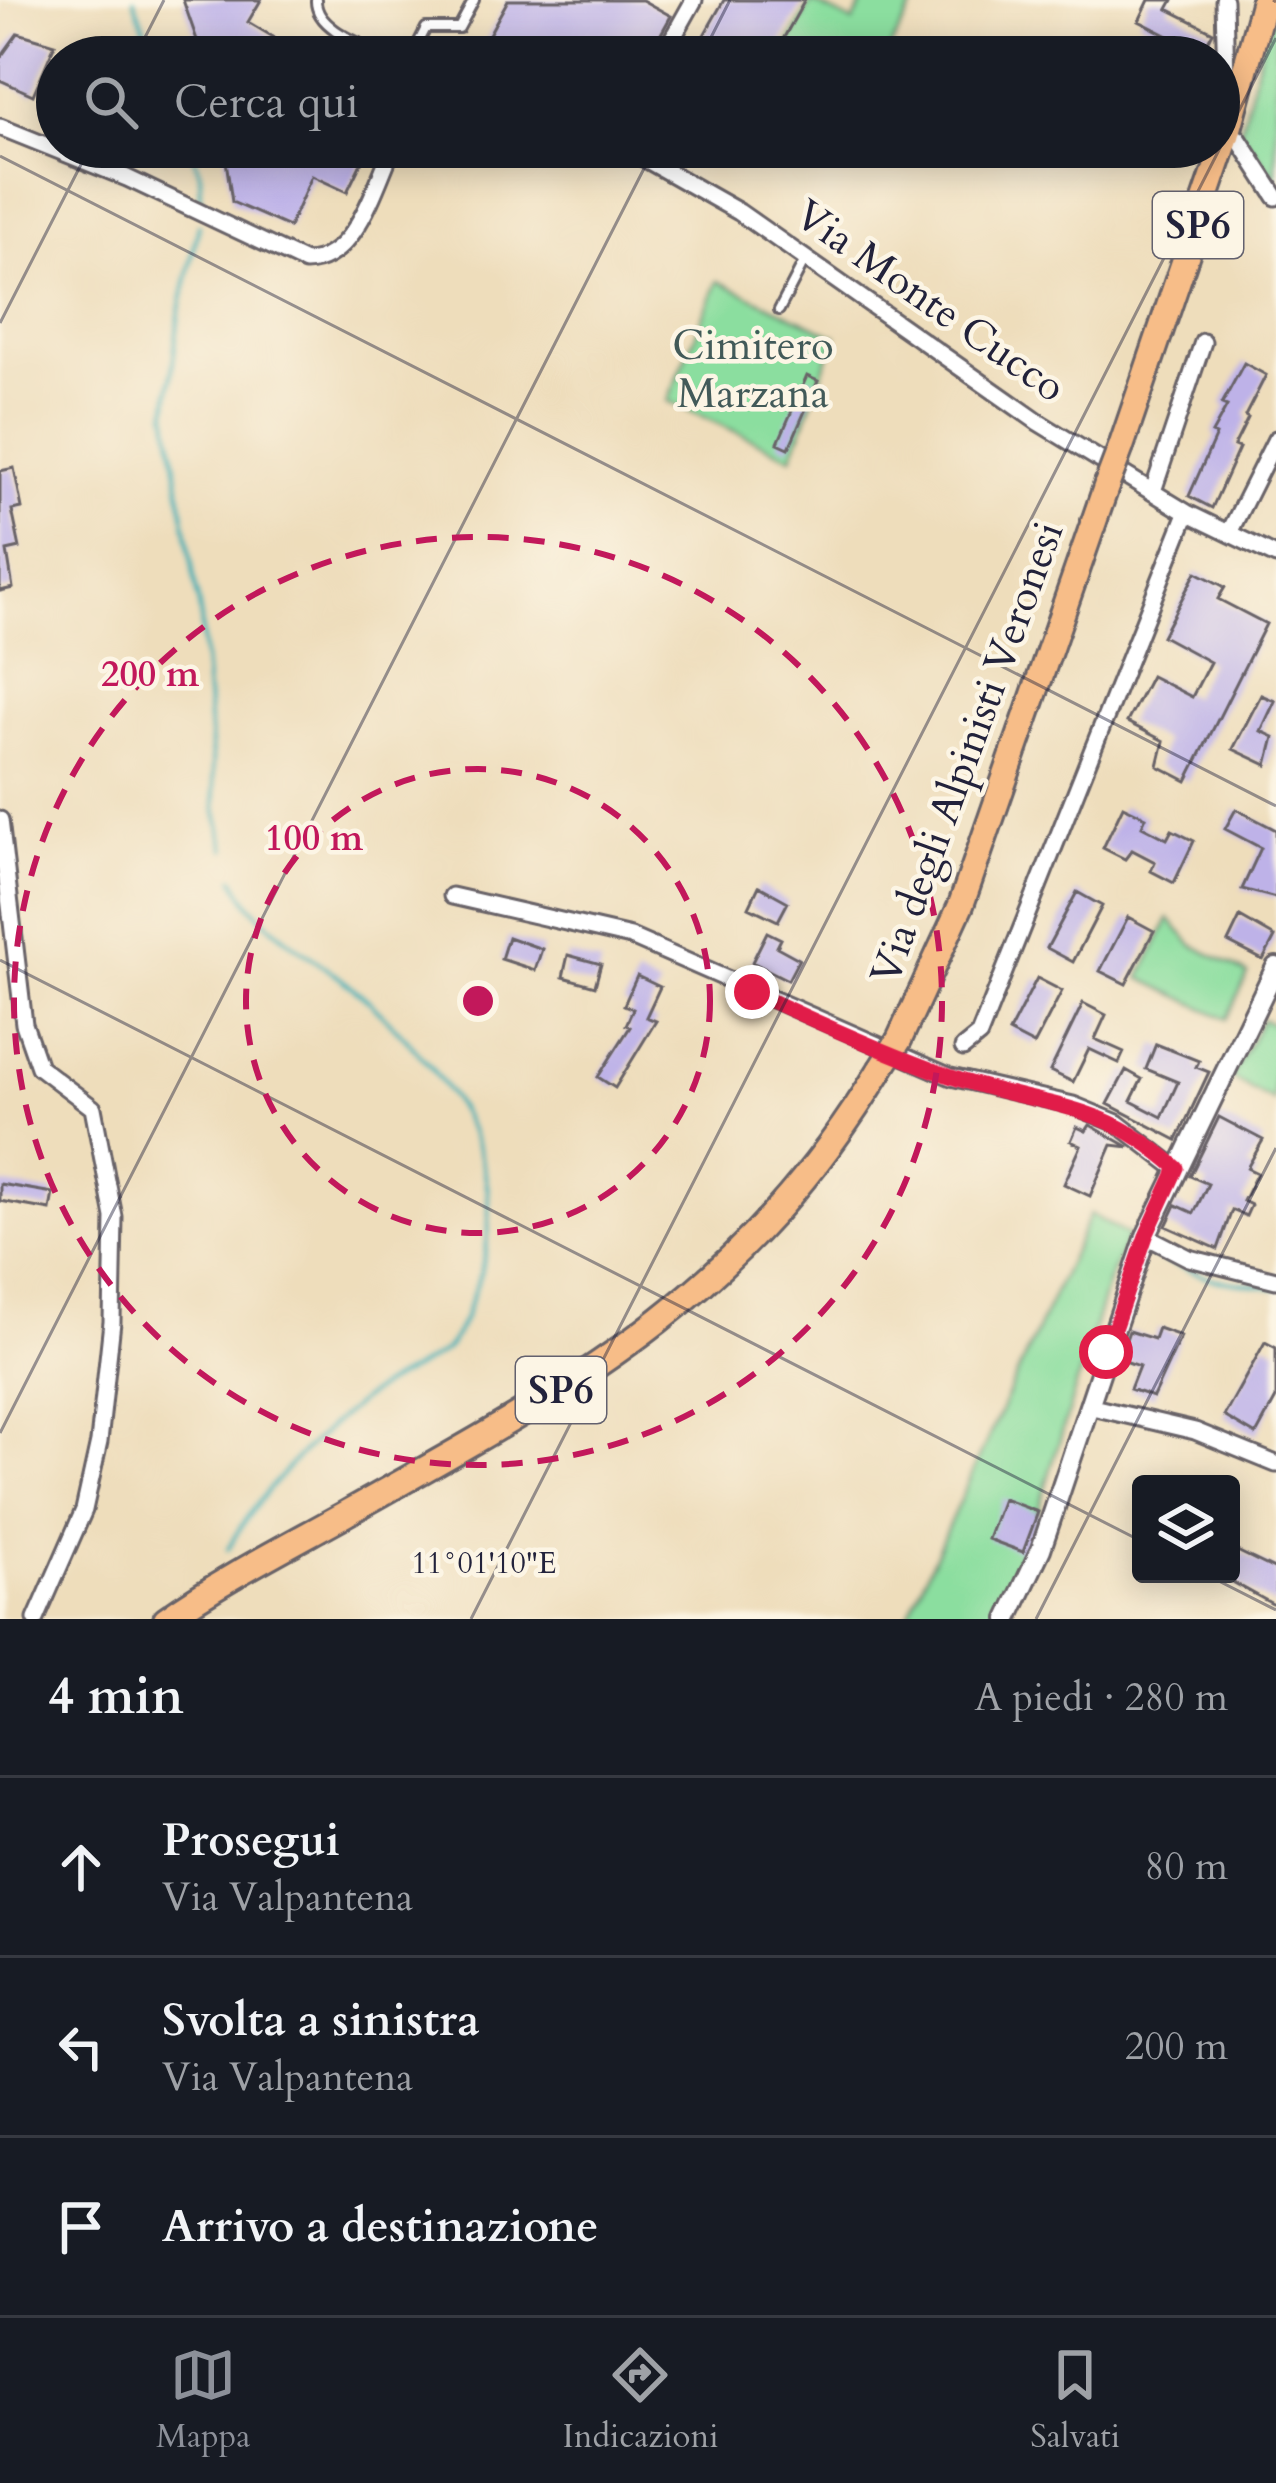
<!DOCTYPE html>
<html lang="it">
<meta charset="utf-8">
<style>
:root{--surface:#171b24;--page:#242831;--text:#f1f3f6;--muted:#9ea1a6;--line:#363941;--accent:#8c9099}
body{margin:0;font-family:Cardo,serif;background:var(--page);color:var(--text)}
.controls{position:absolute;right:36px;bottom:36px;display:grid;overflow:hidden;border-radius:12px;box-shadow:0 6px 30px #0003}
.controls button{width:108px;height:108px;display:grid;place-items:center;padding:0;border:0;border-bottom:3px solid var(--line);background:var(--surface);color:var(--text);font:60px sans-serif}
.stop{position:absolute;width:36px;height:36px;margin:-27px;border:9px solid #e11d48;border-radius:50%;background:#fff}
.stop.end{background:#e11d48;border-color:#fff;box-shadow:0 3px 12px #0008}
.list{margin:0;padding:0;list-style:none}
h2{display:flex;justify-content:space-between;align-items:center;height:156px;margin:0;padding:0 48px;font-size:51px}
h2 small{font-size:39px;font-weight:400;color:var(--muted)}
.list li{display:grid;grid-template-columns:78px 1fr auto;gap:36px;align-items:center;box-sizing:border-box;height:180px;padding:0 48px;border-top:3px solid var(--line)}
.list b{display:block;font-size:45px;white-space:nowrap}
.list p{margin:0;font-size:39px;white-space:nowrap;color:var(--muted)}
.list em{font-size:39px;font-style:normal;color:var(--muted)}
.icon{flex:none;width:66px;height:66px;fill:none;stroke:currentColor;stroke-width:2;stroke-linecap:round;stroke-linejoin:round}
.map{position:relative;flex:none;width:1276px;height:1619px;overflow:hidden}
.search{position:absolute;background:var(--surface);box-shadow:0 6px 30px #0003;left:36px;right:36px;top:36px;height:132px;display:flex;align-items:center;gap:30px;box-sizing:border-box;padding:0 42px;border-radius:66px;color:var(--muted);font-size:45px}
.sheet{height:696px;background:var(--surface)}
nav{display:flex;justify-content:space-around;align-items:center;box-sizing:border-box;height:168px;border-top:3px solid var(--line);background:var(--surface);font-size:33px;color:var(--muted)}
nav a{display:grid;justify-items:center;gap:6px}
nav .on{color:var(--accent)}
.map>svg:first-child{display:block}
.green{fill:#8bde9f;stroke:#56806d;stroke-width:3}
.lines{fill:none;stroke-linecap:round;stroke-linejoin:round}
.stream{stroke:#3dafb5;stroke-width:4.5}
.building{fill:#beb2e8}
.service-casing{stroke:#696368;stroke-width:14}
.minor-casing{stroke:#696368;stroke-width:21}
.tertiary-casing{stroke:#696368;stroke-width:24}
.trunk-casing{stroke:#696368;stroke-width:30}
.service{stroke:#fff;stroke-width:8}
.minor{stroke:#fff;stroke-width:15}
.tertiary{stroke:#fff;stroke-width:18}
.trunk{stroke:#f7bd88;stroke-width:24}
.trunk-bridge-casing{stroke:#696368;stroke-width:30;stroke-linecap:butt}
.trunk-bridge{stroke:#f7bd88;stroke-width:24}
.route{stroke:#e11d48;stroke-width:15}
.ticks{fill:none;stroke:#22223b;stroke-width:3;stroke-opacity:0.45}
.ring{fill:none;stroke:#c2185b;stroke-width:6;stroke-dasharray:21 15}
.labels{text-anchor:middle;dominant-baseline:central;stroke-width:9;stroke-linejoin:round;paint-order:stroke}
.shield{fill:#fcf5e5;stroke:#63616e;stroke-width:3}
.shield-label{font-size:39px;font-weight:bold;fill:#22223b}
.street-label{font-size:42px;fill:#22223b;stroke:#fcf5e5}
.park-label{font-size:42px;fill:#425a59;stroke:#fcf5e5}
.ticks-label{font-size:30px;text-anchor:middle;fill:#22223b;stroke:#fcf5e5;stroke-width:9;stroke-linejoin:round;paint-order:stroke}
.centre{fill:#c2185b;stroke:#fcf5e5;stroke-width:6}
.ring-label{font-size:36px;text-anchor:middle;font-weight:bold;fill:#c2185b;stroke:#fcf5e5;stroke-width:9;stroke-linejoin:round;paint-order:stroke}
</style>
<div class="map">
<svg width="1276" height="1619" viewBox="0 0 1276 1619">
<rect width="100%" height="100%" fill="#fcf5e5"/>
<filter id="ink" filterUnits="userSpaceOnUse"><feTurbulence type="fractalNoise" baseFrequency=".00833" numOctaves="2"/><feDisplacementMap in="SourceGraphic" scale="24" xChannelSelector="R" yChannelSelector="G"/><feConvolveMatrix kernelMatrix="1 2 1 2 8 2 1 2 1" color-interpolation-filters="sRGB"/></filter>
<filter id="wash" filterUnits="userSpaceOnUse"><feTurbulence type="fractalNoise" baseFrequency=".004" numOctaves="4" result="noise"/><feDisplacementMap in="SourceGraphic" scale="48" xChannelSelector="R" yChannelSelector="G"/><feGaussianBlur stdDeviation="2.7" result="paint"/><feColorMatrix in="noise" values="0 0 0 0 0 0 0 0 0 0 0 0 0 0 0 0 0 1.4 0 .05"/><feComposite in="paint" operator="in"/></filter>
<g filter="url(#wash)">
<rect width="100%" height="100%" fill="#edb"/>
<!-- green -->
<path class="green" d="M865,0H917L885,57H794L784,52L811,2L853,22Z
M1273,0H1276V179L1240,132Z
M718,281L836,336L792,457L668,401Z
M1169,919L1193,945L1248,974L1227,1019L1140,978Z
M1262,1019L1276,1026L1273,1101L1231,1078Z
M1090,1214L1128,1236L1108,1282L1030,1537L991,1619H906Z"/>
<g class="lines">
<!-- stream -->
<path class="stream" d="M134,0L155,57
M190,147L200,173L201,207
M199,225L179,314L167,412L201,619L216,809L226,849
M1149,1255L1213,1279L1276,1288
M228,1549C256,1494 325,1425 376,1390C390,1380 439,1357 446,1349C461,1331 469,1305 477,1283C517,1169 454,1083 373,1005C328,961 261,937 234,878"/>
</g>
<g id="blocks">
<!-- building -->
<path class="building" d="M183,0H261L248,22L307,57H203Z
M508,0H642L671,16L648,57H631L587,33L574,57H501L482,47Z
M724,0H805L773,57H704L695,51Z
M1149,0H1173L1168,9L1213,32L1202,53L1139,21Z
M18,33L55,44L33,95L0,80V58Z
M224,147H369L347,192L312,176L289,227L232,202Z
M1244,363L1266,375L1245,416L1248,418L1234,446L1239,448L1212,508L1189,496L1216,435L1212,433L1227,406L1222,404Z
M807,376L818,381L789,448L778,443Z
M14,468L22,508L12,510L20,548L7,551L13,588L0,591V471Z
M1196,572L1225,587L1218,599L1266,624L1187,781L1158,766L1164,741L1127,722L1151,676L1192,697L1210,662L1162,636Z
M1261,695L1275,701L1261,731L1274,737L1267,765L1233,749Z
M1123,806L1146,817L1142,826L1167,839L1172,830L1194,841L1174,883L1151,871L1155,862L1132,850L1125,859L1103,848Z
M1236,809L1276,830V898L1242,889L1261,848L1225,829Z
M759,886L788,902L778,921L749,907Z
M1077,892L1102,906L1073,962L1047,948Z
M1128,917L1154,931L1126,984L1100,971Z
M1240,917L1275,937L1263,960L1228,942Z
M767,932L781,939L777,947L799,959L788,980L752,962Z
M508,937L542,949L535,970L501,959Z
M568,955L601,964L595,986L563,977Z
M637,976L660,987L646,1017L656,1021L615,1088L598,1077L630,1027L626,1025L633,1009L624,1005Z
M1037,978L1062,991L1034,1045L1009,1032Z
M1083,1003L1106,1015L1095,1039L1124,1052L1119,1063L1089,1049L1073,1082L1050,1071Z
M1156,1044L1199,1061L1196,1067L1209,1072L1177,1140L1108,1104L1126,1070L1142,1079L1131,1101L1162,1117L1178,1082L1146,1069Z
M1219,1117L1263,1140L1247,1168L1257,1173L1243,1201L1251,1205L1246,1216L1232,1210L1218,1249L1166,1226L1176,1205L1194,1213L1208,1184L1190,1176Z
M1090,1125L1129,1147L1112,1145L1090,1196L1064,1184L1081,1146L1071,1141L1077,1127L1086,1131Z
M0,1184L53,1193L50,1210L0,1201Z
M1158,1328L1181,1336L1153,1397L1130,1389L1139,1366L1119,1359L1129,1331L1154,1339Z
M1265,1342L1276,1348V1398L1256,1435L1224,1416Z
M1003,1499L1038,1512L1023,1552L988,1539Z
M1231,1548L1276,1570V1606L1231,1581Z"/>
</g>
</g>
<g filter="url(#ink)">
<use href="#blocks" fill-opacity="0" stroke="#696368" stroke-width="3"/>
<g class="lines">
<defs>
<path id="service" d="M316,0C315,30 366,45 390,57
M411,57L426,28H459L474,0
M779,310L806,258"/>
<path id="minor" d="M1224,0L1226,81
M662,57L694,0
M0,127L127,178L305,262C356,261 375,185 393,147
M1238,138L1276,197
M599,147L640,156L739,212L1038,422L1187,513L1276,556
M1153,491L1203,342
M1229,533L1276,439
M0,820L24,1024L39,1067L93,1108L114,1217L112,1322L99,1442L84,1510L36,1619
M452,896L631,937L951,1077L1073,1105L1117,1123L1177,1169
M963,1048L979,1035L1187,513
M1146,1236L1189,1258L1276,1280
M1088,1406L1195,1431L1276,1464"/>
<path id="tertiary" d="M1008,1619L1041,1549L1146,1236L1276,967"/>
<path id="trunk" d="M1121,447L1227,136L1264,0
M899,1040L961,905L1107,484
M166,1619C223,1579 286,1547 347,1513C573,1386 740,1300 880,1070"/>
</defs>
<!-- service casing -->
<use href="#service" class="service-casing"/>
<!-- minor casing -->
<use href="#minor" class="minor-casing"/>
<!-- tertiary casing -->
<use href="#tertiary" class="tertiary-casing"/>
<!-- trunk casing -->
<use href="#trunk" class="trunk-casing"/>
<!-- service -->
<use href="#service" class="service"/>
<!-- minor -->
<use href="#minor" class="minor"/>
<!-- tertiary -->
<use href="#tertiary" class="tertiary"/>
<!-- trunk -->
<use href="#trunk" class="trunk"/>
<defs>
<path id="trunk-bridge" d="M1107,484L1121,447
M880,1070L899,1040"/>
</defs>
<!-- trunk-bridge casing -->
<use href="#trunk-bridge" class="trunk-bridge-casing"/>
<!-- trunk-bridge -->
<use href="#trunk-bridge" class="trunk-bridge"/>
</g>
</g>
<g class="lines" filter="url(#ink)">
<!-- route -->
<path class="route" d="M752,992C816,1022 882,1052 949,1076C1041,1109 1097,1096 1177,1168L1146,1236L1106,1352"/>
</g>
<!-- ticks -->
<path class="ticks" d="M1273,0L1276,2M135,57L164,0M701,57L730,0M0,156L1276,806M0,323L90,147M0,960L1141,1541M0,1433L655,147M1205,1574L1276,1610M471,1619L1276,38M1036,1619L1276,1148"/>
<!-- distance rings -->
<g class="ring">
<circle cx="478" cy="1001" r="232"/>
<circle cx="478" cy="1001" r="464"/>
</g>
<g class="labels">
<!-- shield labels -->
<g class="shield">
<rect x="1153" y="192" width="90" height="66" rx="9"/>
<rect x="516" y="1357" width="90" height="66" rx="9"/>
</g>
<g class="shield-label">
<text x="1198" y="225">SP6</text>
<text x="561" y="1390">SP6</text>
</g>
<!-- street labels -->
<g class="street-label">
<text transform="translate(930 301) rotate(35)">Via Monte Cucco</text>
<text transform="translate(967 753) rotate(-70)">Via degli Alpinisti Veronesi</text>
</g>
<!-- park labels -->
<g class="park-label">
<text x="753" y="345">Cimitero<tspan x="753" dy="48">Marzana</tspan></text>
</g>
</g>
<g class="ticks-label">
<text x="484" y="1573">11°01'10"E</text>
</g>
<circle cx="478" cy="1001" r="18" class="centre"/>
<g class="ring-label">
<text x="150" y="686">200 m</text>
<text x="314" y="850">100 m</text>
</g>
</svg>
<div class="controls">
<button><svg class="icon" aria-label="layers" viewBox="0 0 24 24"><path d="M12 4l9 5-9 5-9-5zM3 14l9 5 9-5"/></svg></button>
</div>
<div class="stop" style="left:1106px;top:1352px"></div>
<div class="stop end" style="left:752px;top:992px"></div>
<div class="search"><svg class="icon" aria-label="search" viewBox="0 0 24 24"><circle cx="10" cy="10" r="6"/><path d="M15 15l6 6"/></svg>Cerca qui</div>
</div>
<section class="sheet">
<h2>4 min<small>A piedi · 280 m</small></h2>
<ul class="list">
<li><svg class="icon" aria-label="ahead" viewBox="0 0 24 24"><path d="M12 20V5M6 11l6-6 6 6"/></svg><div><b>Prosegui</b><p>Via Valpantena</p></div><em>80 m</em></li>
<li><svg class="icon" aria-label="left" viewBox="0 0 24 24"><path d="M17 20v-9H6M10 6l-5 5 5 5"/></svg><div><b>Svolta a sinistra</b><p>Via Valpantena</p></div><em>200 m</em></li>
<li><svg class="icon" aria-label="arrive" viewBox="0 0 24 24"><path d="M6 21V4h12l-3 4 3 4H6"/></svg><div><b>Arrivo a destinazione</b></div></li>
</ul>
</section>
<nav>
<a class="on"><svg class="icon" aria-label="map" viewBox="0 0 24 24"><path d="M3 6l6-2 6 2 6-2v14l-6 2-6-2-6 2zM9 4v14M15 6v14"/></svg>Mappa</a>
<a><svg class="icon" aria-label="directions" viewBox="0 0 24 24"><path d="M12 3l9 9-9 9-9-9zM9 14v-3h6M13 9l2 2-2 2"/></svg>Indicazioni</a>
<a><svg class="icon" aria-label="saved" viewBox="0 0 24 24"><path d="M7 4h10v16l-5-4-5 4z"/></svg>Salvati</a>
</nav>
